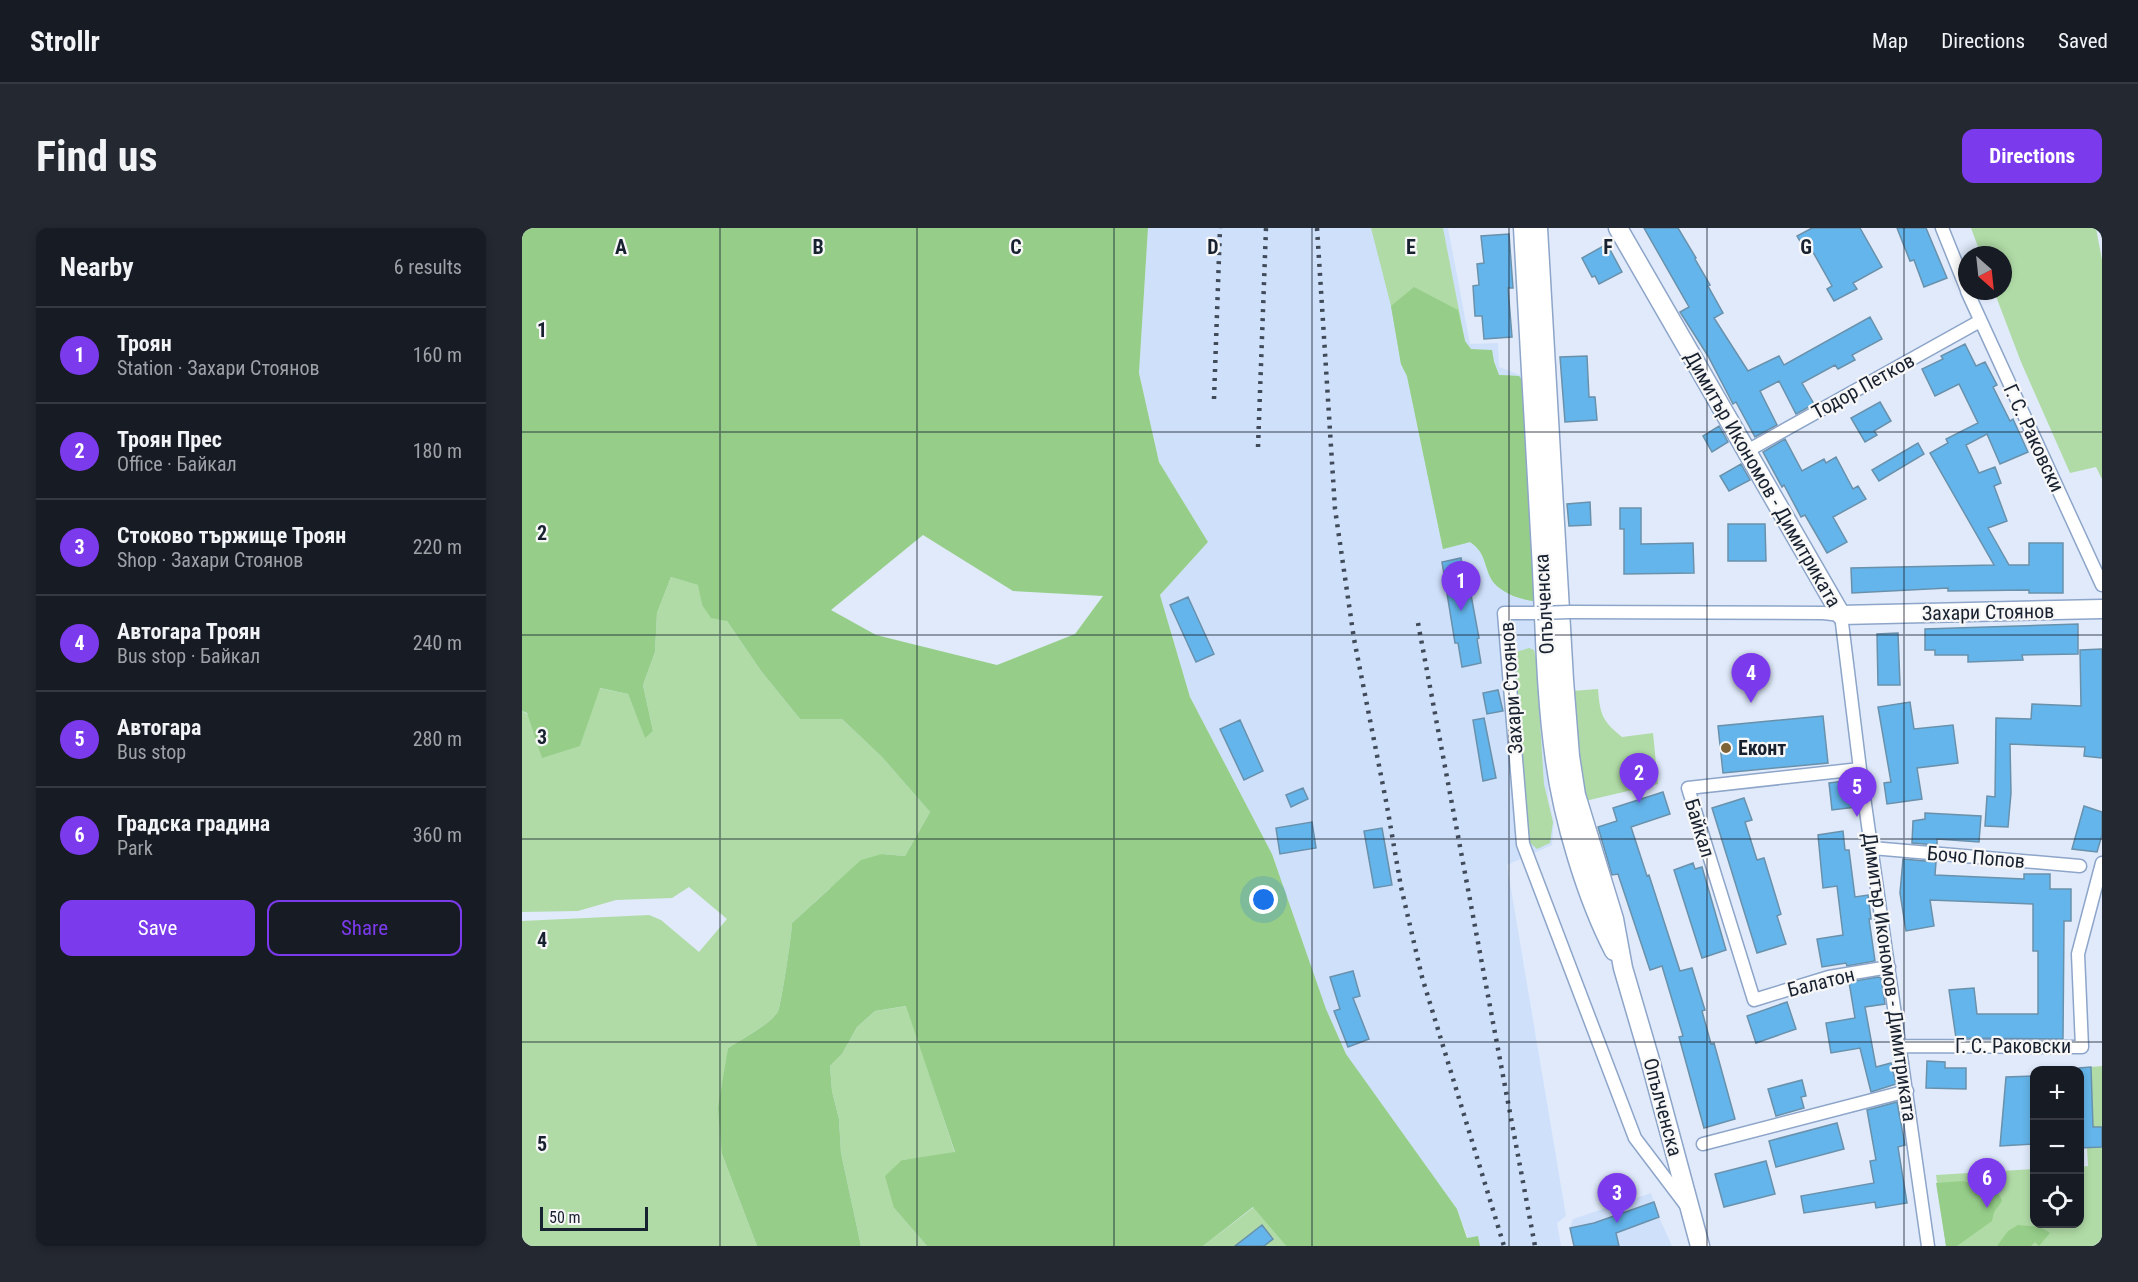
<!DOCTYPE html>
<meta charset="utf-8">
<style>
:root{--surface:#171b24;--page:#242831;--text:#f1f3f6;--muted:#9ea1a6;--line:#363941;--accent:#7c3aed}
body{margin:0;font-family:"Roboto Condensed",sans-serif;background:var(--page);color:var(--text)}
.controls{position:absolute;right:18px;bottom:18px;display:grid;overflow:hidden;border-radius:12px;box-shadow:0 3px 9px #0003}
.controls button{width:54px;height:54px;display:grid;place-items:center;padding:0;border:0;border-bottom:2px solid var(--line);background:var(--surface);color:var(--text);font:30px sans-serif}
.compass{position:absolute;left:1436px;top:18px;width:54px;height:54px;border-radius:50%;background:var(--surface);box-shadow:0 3px 9px #0003;rotate:153deg}
.scale{position:absolute;left:18px;bottom:15px;width:108px;box-sizing:border-box;padding-left:6px;border:3px solid #18212f;border-top:0;font-size:16px;line-height:21px;white-space:nowrap;color:#18212f;-webkit-text-stroke:4px #f7f7f7;paint-order:stroke}
.you{position:absolute;left:742px;top:672px;width:21px;height:21px;margin:-15px;border:4px solid #fff;border-radius:50%;background:#1a73e8;box-shadow:0 0 0 9px #1a73e833}
.badge{display:grid;place-items:center;width:39px;height:39px;border-radius:50%;background:var(--accent);color:#fff;font-size:20px;font-weight:700}
.pin{position:absolute;translate:-50% -50px;filter:drop-shadow(0 2px 3px #0008)}
.pin::after{content:'';position:absolute;top:32px;width:21px;height:18px;background:inherit;clip-path:polygon(0 0,100% 0,50% 100%)}
.list{margin:0;padding:0;list-style:none}
h2{display:flex;justify-content:space-between;align-items:center;height:78px;margin:0;padding:0 24px;font-size:26px}
h2 small{font-size:20px;font-weight:400;color:var(--muted)}
.list li{display:grid;grid-template-columns:39px 1fr auto;gap:18px;align-items:center;box-sizing:border-box;height:96px;padding:0 24px;border-top:2px solid var(--line)}
.list b{display:block;font-size:22px;white-space:nowrap}
.list p{margin:0;font-size:20px;white-space:nowrap;color:var(--muted)}
.list em{font-size:20px;font-style:normal;color:var(--muted)}
.actions{display:flex;gap:12px;padding:18px 24px}
.actions a{flex:1;padding:14px 0;border:2px solid var(--accent);border-radius:12px;text-align:center;font-size:21px;color:var(--accent)}
.actions .main{background:var(--accent);color:#fff}
.icon{flex:none;width:33px;height:33px;fill:none;stroke:currentColor;stroke-width:2;stroke-linecap:round;stroke-linejoin:round}
.map{position:relative;flex:none;width:1580px;height:1018px;overflow:hidden;border-radius:12px}
header{display:flex;align-items:center;gap:36px;box-sizing:border-box;height:84px;padding:0 30px;background:var(--surface);border-bottom:2px solid var(--line)}
header strong{font-size:28px}
nav{display:flex;gap:33px;margin-inline-start:auto;font-size:21px}
.intro{display:flex;align-items:center;justify-content:space-between;box-sizing:border-box;height:144px;padding:0 36px}
h1{margin:0;font-size:42px}
.button{padding:15px 27px;border-radius:12px;background:var(--accent);color:#fff;font-size:21px;font-weight:700}
main{display:flex;gap:36px;padding:0 36px}
aside{flex:1;background:var(--surface);border-radius:12px;box-shadow:0 3px 9px #0003}
.map>svg:first-child{display:block}
.built{fill:#cfe0fb;fill-rule:evenodd}
.green{fill:#b0dba6}
.forest{fill:#96ce89;fill-rule:evenodd}
.building{fill:#64b5eb;stroke:#6991ac;stroke-width:1.5}
.lines{fill:none;stroke-linecap:round;stroke-linejoin:round}
.street-casing{stroke:#8da5c9;stroke-width:15}
.secondary-casing{stroke:#8da5c9;stroke-width:21}
.street{stroke:#fff;stroke-width:12}
.secondary{stroke:#fff;stroke-width:18}
.rail{stroke:#404a58;stroke-width:4.5;stroke-dasharray:3 6;stroke-linecap:butt}
.street-bridge-casing{stroke:#8da5c9;stroke-width:15;stroke-linecap:butt}
.street-bridge{stroke:#fff;stroke-width:12}
.grid{fill:none;stroke:#18212f;stroke-width:1.5;stroke-opacity:0.55}
.poi-dot{fill:#7d6335;stroke:#f7f7f7;stroke-width:2}
.labels{text-anchor:middle;dominant-baseline:central;stroke-width:4.5;stroke-linejoin:round;paint-order:stroke}
.street-label{font-size:20px;fill:#18212f;stroke:#f7f7f7}
.poi-label{font-size:20px;font-weight:bold;fill:#18212f;stroke:#f7f7f7;text-anchor:start}
.grid-label{font-size:20px;text-anchor:middle;font-weight:bold;fill:#18212f;stroke:#f7f7f7;stroke-width:4.5;stroke-linejoin:round;paint-order:stroke}
</style>
<header>
<strong>Strollr</strong>
<nav><a>Map</a><a>Directions</a><a>Saved</a></nav>
</header>
<div class="intro"><h1>Find us</h1><a class="button">Directions</a></div>
<main>
<aside>
<h2>Nearby<small>6 results</small></h2>
<ul class="list">
<li><span class="badge">1</span><div><b>Троян</b><p>Station · Захари Стоянов</p></div><em>160 m</em></li>
<li><span class="badge">2</span><div><b>Троян Прес</b><p>Office · Байкал</p></div><em>180 m</em></li>
<li><span class="badge">3</span><div><b>Стоково тържище Троян</b><p>Shop · Захари Стоянов</p></div><em>220 m</em></li>
<li><span class="badge">4</span><div><b>Автогара Троян</b><p>Bus stop · Байкал</p></div><em>240 m</em></li>
<li><span class="badge">5</span><div><b>Автогара</b><p>Bus stop</p></div><em>280 m</em></li>
<li><span class="badge">6</span><div><b>Градска градина</b><p>Park</p></div><em>360 m</em></li>
</ul>
<div class="actions"><a class="main">Save</a><a>Share</a></div>
</aside>
<div class="map">
<svg width="1580" height="1018" viewBox="0 0 1580 1018">
<rect width="100%" height="100%" fill="#e0eafa"/>
<!-- built -->
<path class="built" d="M626,0H926L948,116L976,115L977,139L1001,148L1013,369L1027,573L1032,594L1030,617L985,637L1044,988L1035,995L1039,1018H958L956,1008L946,1010L935,981L824,826L804,781L750,626L668,469L638,367L686,314L637,234L617,145ZM936,82L943,113L949,122H970L972,134L977,147L997,148L972,355L958,321L948,314L921,320L885,148L879,136ZM1014,431L1022,556L1031,594L1006,613Z
M1129,965L1137,989L1150,1018H1052L1048,1000L1051,991Z"/>
<!-- green -->
<path class="green" d="M849,0H921L943,113L949,122H970L972,134L977,147L997,148L1000,152L1011,373C998,371 982,366 972,355C961,340 966,326 948,314L921,321L885,148L879,136L869,78Z
M1449,0H1574L1580,32V251L1574,239L1548,245L1499,134L1472,63H1481V27H1459Z
M149,349L177,357L180,377L205,393L239,443L278,491H320L360,529L408,584L383,628L360,626L307,661L270,695C270,705 259,779 256,784C243,800 223,809 206,820L200,926L235,1018H0V693L127,687L139,692L177,724L205,691L167,659L150,670L94,672L56,683L0,684V483L58,518L77,460L106,466L123,509L131,503L121,457L133,424L135,385Z
M1007,420L1012,422L1014,431L1022,556L1031,594L1028,615L1015,621L1006,613L1000,569L994,424Z
M1076,461C1078,486 1080,493 1100,509L1131,505L1136,556L1063,573L1056,531L1050,463Z
M385,778L433,925L380,932L372,980L405,1018H339L319,925L317,891L310,863L308,838L320,826L335,799L353,783Z
M1580,838V899H1571L1569,839Z
M1565,919H1580V1018H1424L1414,947L1512,941V996H1558V939L1566,938Z
M732,979L764,1018H681Z"/>
<!-- forest -->
<path class="forest" d="M0,0H626L617,145L637,234L686,314L638,367L668,469L750,626L804,781L824,826L935,981L945,1010L956,1008L958,1018H764L731,979L681,1018H405L372,980L363,948L380,932L433,924L384,778L353,783L335,799L320,826L308,838L310,863L317,891L319,925L339,1018H235L200,926L196,880L206,820C223,809 243,800 256,784C259,779 270,705 270,695L339,632L360,626L383,628L408,584L360,529L320,491H278L239,443L205,393L189,390L180,377L176,357L149,349L135,385L133,424L121,457L131,503L123,510L106,466L78,460L58,518L20,530L5,485L0,483ZM401,307L491,363L581,368L553,406L475,437L354,407L309,382Z
M892,59L936,82L943,113L949,121L970,122L972,134L977,147L997,148L1000,152L1012,275L1015,353L1011,373C998,371 982,366 972,355C961,340 966,326 948,314L921,321L885,148L879,136L869,78Z
M1441,953C1455,957 1476,957 1480,973L1472,984L1470,993L1435,1018H1424L1414,955Z
M1496,997L1518,999L1528,1005L1517,1018L1513,1014L1509,1018H1475L1486,1003Z"/>
<!-- building -->
<path class="building" d="M1122,0H1156L1174,30L1173,31L1188,57L1186,58L1201,85L1192,90L1226,143L1257,128L1262,137L1348,89L1360,111L1330,127L1333,132L1316,141L1313,137L1280,155L1292,176L1274,186L1257,153L1238,163L1255,197L1233,209L1214,174L1211,176L1186,128L1158,84L1167,79Z
M1290,0H1338L1360,39L1331,55L1335,61L1312,73L1305,61L1310,58L1287,17L1282,20L1275,8Z
M1375,0H1404L1425,50L1402,59L1392,32L1388,33Z
M987,6L991,60H986L990,109L962,111L960,88H953L951,58L957,57L955,36L962,35L959,8Z
M1085,16L1100,44L1077,56L1073,48L1070,49L1060,30Z
M1443,116L1454,138L1463,134L1475,157L1471,159L1488,193L1491,191L1506,224L1478,236L1465,206L1444,217L1457,245L1473,239L1479,255L1472,258L1485,293L1466,300L1487,337H1507V315H1541V365H1507V362L1426,363V360L1330,365L1329,340L1472,337L1408,225L1426,215L1424,211L1456,195L1437,156L1413,168L1400,141L1421,131L1419,128Z
M1065,128L1067,169H1073L1075,192L1043,194L1038,129Z
M1358,174L1369,193L1352,203L1355,207L1343,214L1329,190Z
M1197,198L1206,214L1190,224L1181,208Z
M1263,211L1280,243L1302,231L1304,235L1314,229L1331,261L1336,258L1344,271L1311,289L1325,314L1305,325L1283,287L1279,289L1262,257L1260,259L1241,224Z
M1396,215L1402,226L1357,253L1350,242Z
M1219,236L1228,252L1207,263L1198,248Z
M1068,274L1069,297L1047,298L1045,276Z
M1098,280H1119V316L1171,315L1172,345L1102,346V301H1098Z
M1206,296H1243L1244,333H1206Z
M939,330L944,357L947,356L957,410L955,411L959,435L940,439L936,415H933L920,334Z
M666,369L692,426L674,434L648,377Z
M1556,396V426L1500,427L1501,432L1446,434V427H1413V422H1403V401Z
M1376,405L1378,457H1356L1355,406Z
M1580,421V530L1562,528L1563,519L1488,516L1489,565L1486,599L1463,598L1465,568L1473,569L1474,490L1509,491L1510,476L1559,478L1558,422Z
M976,462L981,483L965,486L961,465Z
M1388,474L1392,501L1431,497L1436,535L1395,540L1400,571L1365,576L1362,555L1369,554L1356,479Z
M1301,488L1306,535L1201,545L1196,498Z
M962,490L974,550L961,553L951,492Z
M718,492L741,543L722,552L698,501Z
M1331,552L1334,579L1310,582L1307,555Z
M781,560L786,571L769,579L764,567Z
M1141,564L1148,586L1109,599L1125,648L1127,647L1158,743L1170,740L1183,782L1180,783L1189,816L1192,815L1213,891L1182,900L1157,809L1161,808L1140,738L1128,742L1096,646L1090,647L1076,599L1095,593L1091,580Z
M1222,570L1230,592L1223,594L1235,632L1242,630L1259,686L1255,688L1264,716L1235,725L1190,580Z
M1562,578L1580,584V607L1575,624L1550,621Z
M1403,585L1459,588L1457,614L1415,611V617L1390,615L1391,593L1403,591Z
M790,594L794,620L758,626L754,600Z
M860,600L870,657L852,660L842,603Z
M1321,603L1323,622H1327L1333,669L1346,667L1349,691H1347L1353,733L1325,738L1324,735L1300,739L1295,711L1321,707L1315,658L1301,660L1296,607Z
M1381,631L1414,634L1413,647L1502,651V646H1528V661H1549V693H1542L1541,811L1434,810L1427,762L1452,760L1455,786H1516V723H1511V676L1408,672L1412,698L1384,703L1378,665Z
M1171,635L1173,641L1180,639L1204,722L1180,730L1152,642Z
M831,743L838,768L831,770L847,811L826,819L812,783L818,781L808,749Z
M1356,749L1359,750L1363,776L1343,779L1354,839L1369,835L1374,856L1349,864L1338,820L1309,825L1304,795L1333,790L1327,754Z
M1265,774L1274,801L1234,815L1225,788Z
M1405,833L1423,834V840H1444V861L1404,860Z
M1569,839L1571,899H1580V919L1557,920V840Z
M1512,848V916L1478,918L1484,849Z
M1280,852L1284,868L1279,869L1282,880L1254,888L1246,861Z
M1375,874L1383,917L1376,919L1385,975L1354,980L1353,974L1282,985L1279,968L1352,955L1348,933L1354,932L1345,882Z
M1315,895L1322,921L1254,939L1247,913Z
M1244,933L1253,966L1202,979L1193,946Z
M1132,974L1137,989L1094,1005L1097,1018H1052L1048,1000L1072,995Z
M740,997L751,1011L742,1018H713Z"/>
<g class="lines">
<defs>
<path id="street" d="M1420,0L1445,62
M1445,63L1580,357
M1225,223L1458,93
M1048,384L1301,385L1319,387L1338,541L1406,1018
M1015,385H982L1001,616L1113,910L1163,976
M1338,541L1166,560L1232,772L1307,749L1367,739
M1350,620L1558,638
M1378,818L1560,819L1556,726L1580,635
M1181,916L1385,863"/>
<path id="secondary" d="M1001,0C1007,108 1013,215 1019,323C1023,392 1023,463 1033,532C1041,591 1064,669 1092,723
M1016,0L1042,452L1048,528L1054,567L1092,691L1101,740L1128,832L1178,1018
M1096,0L1319,387L1580,381"/>
</defs>
<!-- street casing -->
<use href="#street" class="street-casing"/>
<!-- secondary casing -->
<use href="#secondary" class="secondary-casing"/>
<!-- street -->
<use href="#street" class="street"/>
<!-- secondary -->
<use href="#secondary" class="secondary"/>
<!-- rail -->
<path class="rail" d="M795,0L813,281L832,411L865,578L879,659L900,749L982,1018
M692,171L698,0
M736,219L744,0
M896,395L1013,1018"/>
<defs>
<path id="street-bridge" d="M1015,385L1048,384"/>
</defs>
<!-- street-bridge casing -->
<use href="#street-bridge" class="street-bridge-casing"/>
<!-- street-bridge -->
<use href="#street-bridge" class="street-bridge"/>
</g>
<!-- grid -->
<path class="grid" d="M198,0V1018M395,0V1018M592,0V1018M790,0V1018M987,0V1018M1185,0V1018M1382,0V1018M0,204H1580M0,407H1580M0,611H1580M0,814H1580"/>
<!-- markers -->
<circle class="poi-dot" cx="1204" cy="520" r="6"/>
<g class="labels">
<!-- street labels -->
<g class="street-label">
<text transform="translate(1341 158) rotate(-29)">Тодор Петков</text>
<text transform="translate(1512 210) rotate(65)">Г. С. Раковски</text>
<text transform="translate(1241 251) rotate(60)">Димитър Икономов - Димитриката</text>
<text transform="translate(1022 376) rotate(-93)">Опълченска</text>
<text transform="translate(1466 384) rotate(-1)">Захари Стоянов</text>
<text transform="translate(989 460) rotate(-94)">Захари Стоянов</text>
<text transform="translate(1178 600) rotate(73)">Байкал</text>
<text transform="translate(1454 629) rotate(5)">Бочо Попов</text>
<text transform="translate(1368 749) rotate(82)">Димитър Икономов - Димитриката</text>
<text transform="translate(1299 754) rotate(-14)">Балатон</text>
<text x="1491" y="818">Г. С. Раковски</text>
<text transform="translate(1141 879) rotate(75)">Опълченска</text>
</g>
<!-- poi labels -->
<g class="poi-label">
<text x="1216" y="520">Еконт</text>
</g>
</g>
<g class="grid-label">
<text x="99" y="26">A</text>
<text x="296" y="26">B</text>
<text x="494" y="26">C</text>
<text x="691" y="26">D</text>
<text x="889" y="26">E</text>
<text x="1086" y="26">F</text>
<text x="1284" y="26">G</text>
<text x="20" y="109">1</text>
<text x="20" y="312">2</text>
<text x="20" y="516">3</text>
<text x="20" y="719">4</text>
<text x="20" y="923">5</text>
</g>
</svg>
<div class="controls">
<button>+</button>
<button>−</button>
<button><svg class="icon" aria-label="locate" viewBox="0 0 24 24"><circle cx="12" cy="12" r="6"/><path d="M12 2v4M12 18v4M2 12h4M18 12h4"/></svg></button>
</div>
<svg class="compass" viewBox="-18 -18 36 36"><path d="M0-13l5 13h-10z" fill="#e53935"/><path d="M0 13l5-13h-10z" fill="#9ea1a6"/></svg>
<div class="scale">50 m</div>
<div class="you"></div>
<div class="pin badge" style="left:939px;top:383px">1</div>
<div class="pin badge" style="left:1117px;top:575px">2</div>
<div class="pin badge" style="left:1095px;top:995px">3</div>
<div class="pin badge" style="left:1229px;top:475px">4</div>
<div class="pin badge" style="left:1335px;top:589px">5</div>
<div class="pin badge" style="left:1465px;top:980px">6</div>
</div>
</main>
